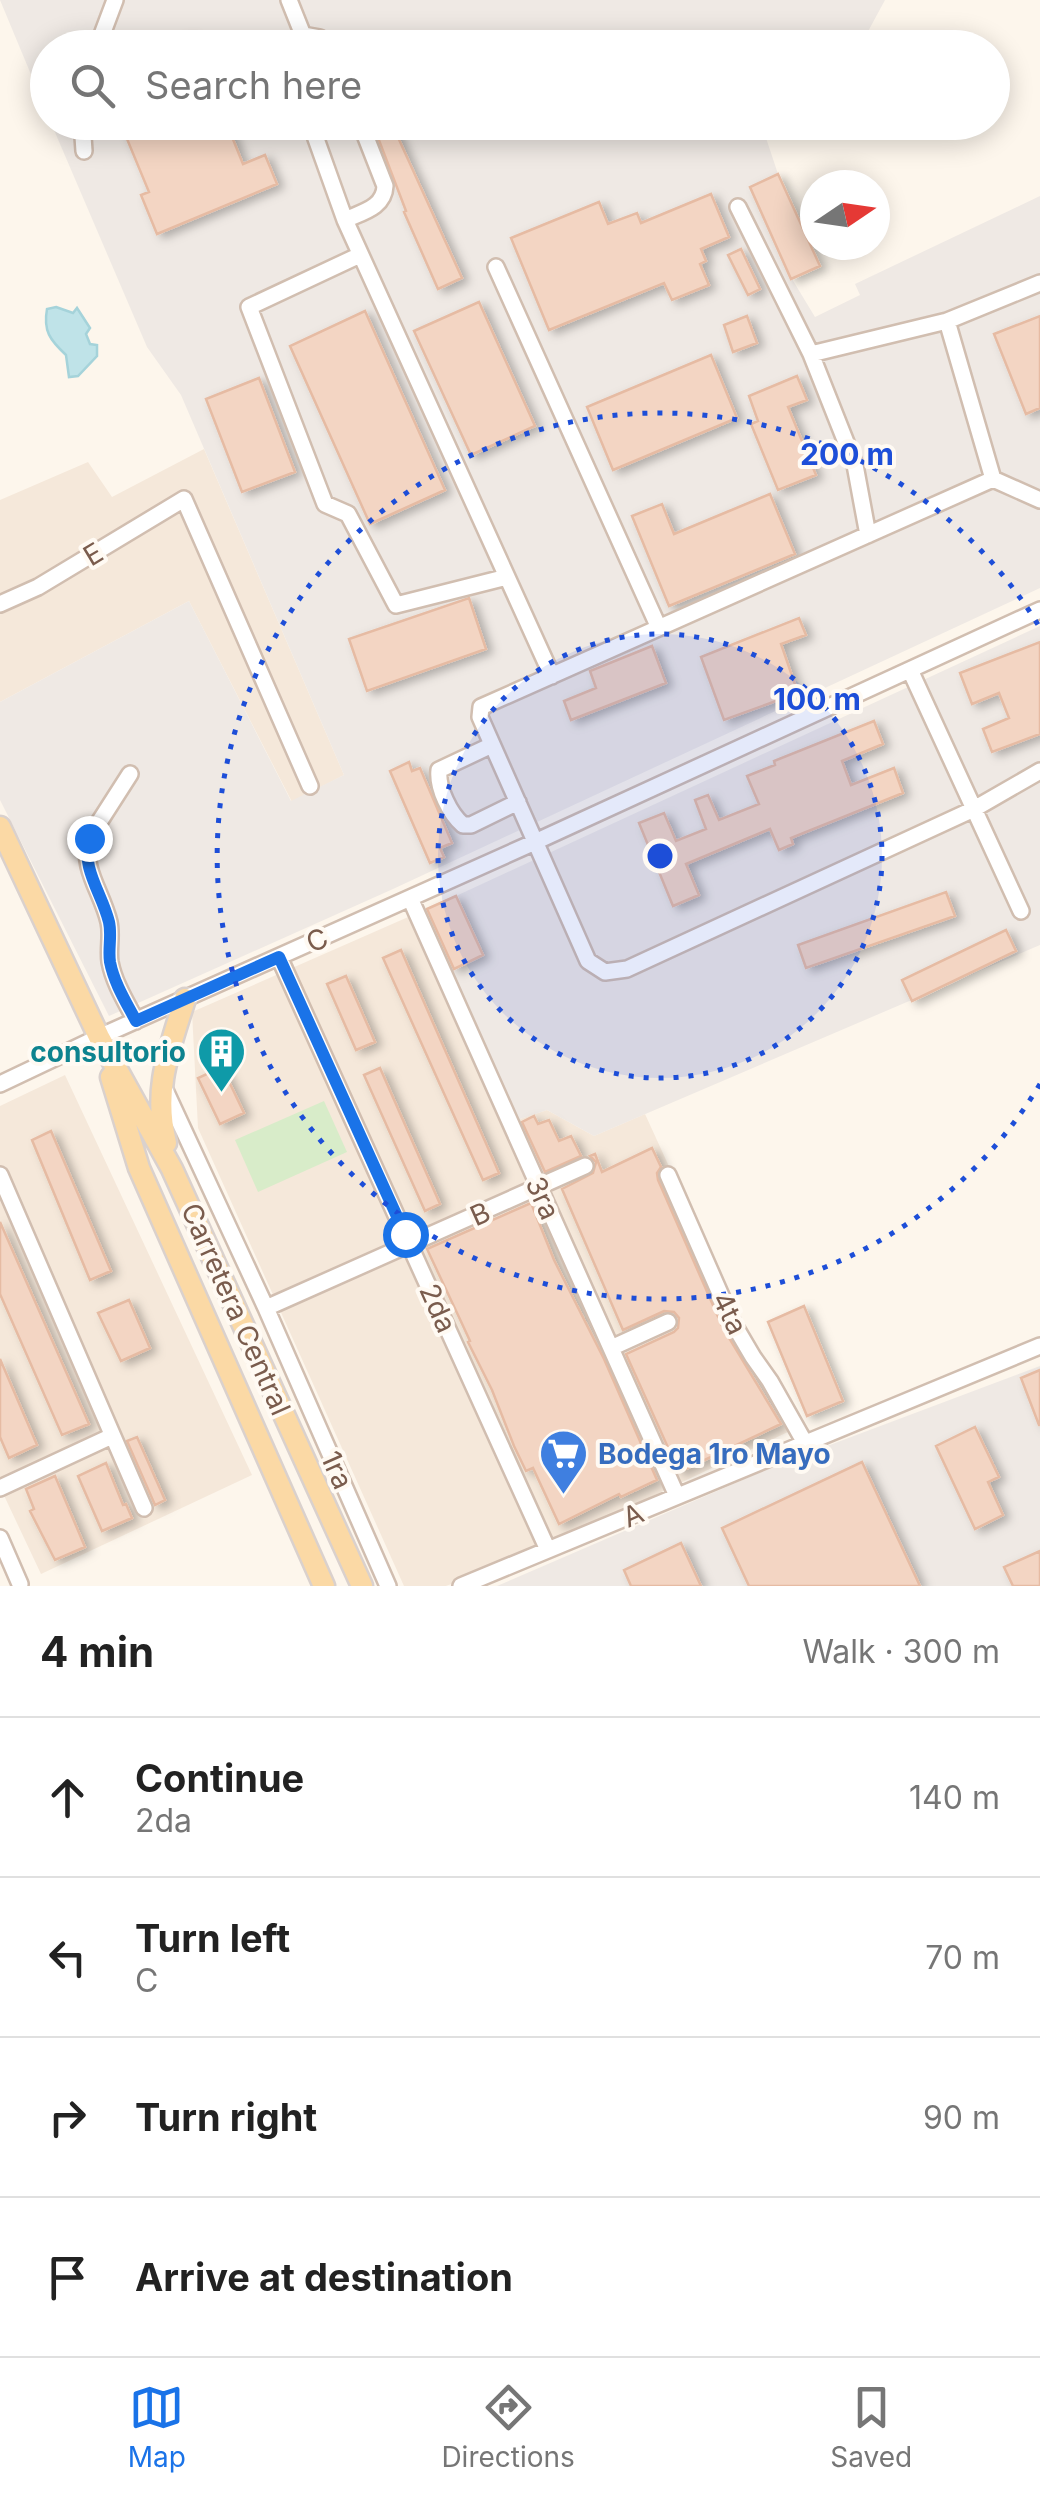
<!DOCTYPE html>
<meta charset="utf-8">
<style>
:root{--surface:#fff;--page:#f6f6f6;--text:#222;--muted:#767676;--line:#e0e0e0;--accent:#1a73e8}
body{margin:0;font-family:Inter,sans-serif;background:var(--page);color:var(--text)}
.compass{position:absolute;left:800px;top:170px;width:90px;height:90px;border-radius:50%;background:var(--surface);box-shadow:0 5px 25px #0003;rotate:77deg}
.stop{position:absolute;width:30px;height:30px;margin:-22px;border:8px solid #1a73e8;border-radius:50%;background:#fff}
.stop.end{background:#1a73e8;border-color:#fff;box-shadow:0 2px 10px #0008}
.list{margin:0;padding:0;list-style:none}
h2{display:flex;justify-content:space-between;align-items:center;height:130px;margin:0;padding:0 40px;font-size:42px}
h2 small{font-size:32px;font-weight:400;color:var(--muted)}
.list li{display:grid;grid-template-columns:65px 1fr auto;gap:30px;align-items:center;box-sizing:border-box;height:160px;padding:0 40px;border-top:2px solid var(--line)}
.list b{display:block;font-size:38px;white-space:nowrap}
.list p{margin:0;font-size:32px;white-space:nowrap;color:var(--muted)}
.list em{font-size:32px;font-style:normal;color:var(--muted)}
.icon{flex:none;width:55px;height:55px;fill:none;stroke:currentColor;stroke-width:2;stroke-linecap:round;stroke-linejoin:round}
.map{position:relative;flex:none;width:1040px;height:1586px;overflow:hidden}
.search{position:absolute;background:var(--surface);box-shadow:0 5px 25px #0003;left:30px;right:30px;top:30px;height:110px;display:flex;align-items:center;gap:25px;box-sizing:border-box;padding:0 35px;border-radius:55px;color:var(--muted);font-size:38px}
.sheet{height:770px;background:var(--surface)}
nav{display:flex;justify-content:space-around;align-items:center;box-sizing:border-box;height:140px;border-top:2px solid var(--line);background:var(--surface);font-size:28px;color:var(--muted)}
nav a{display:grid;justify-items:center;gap:5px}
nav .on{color:var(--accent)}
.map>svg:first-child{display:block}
.residential{fill:#f5e8da}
.industrial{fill:#efe9e4}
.green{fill:#d8ecc9}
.water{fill:#bfe3e8;stroke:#a5d3da;stroke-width:2.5}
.building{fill:#f3d5c3;stroke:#e6bba3;stroke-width:2.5;filter:url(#shadow)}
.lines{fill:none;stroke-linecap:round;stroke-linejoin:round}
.minor-casing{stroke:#d1beb0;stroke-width:20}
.major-casing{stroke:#dad1cd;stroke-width:25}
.minor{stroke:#fff;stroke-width:15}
.major{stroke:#fbd9a5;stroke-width:20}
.route{stroke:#1a73e8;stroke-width:12}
.ring{fill:none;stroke:#1d4ed8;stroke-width:5;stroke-dasharray:5 10}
.labels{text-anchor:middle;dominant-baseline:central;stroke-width:8;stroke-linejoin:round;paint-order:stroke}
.street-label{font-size:28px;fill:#7a5c4d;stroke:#fffaf3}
.culture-label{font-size:28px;font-weight:bold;fill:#0d838f;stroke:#fffaf3;text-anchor:end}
.shop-label{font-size:28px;font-weight:bold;fill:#366cbe;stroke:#fffaf3;text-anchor:start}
.centre{fill:#1d4ed8;stroke:#fffaf3;stroke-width:5}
.ring-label{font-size:30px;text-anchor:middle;font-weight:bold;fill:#1d4ed8;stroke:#fffaf3;stroke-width:8;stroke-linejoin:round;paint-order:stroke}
</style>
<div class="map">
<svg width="1040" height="1586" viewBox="0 0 1040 1586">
<defs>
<filter id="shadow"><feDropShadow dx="6" dy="3.5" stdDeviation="5" flood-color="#0004"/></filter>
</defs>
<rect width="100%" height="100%" fill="#fdf6ec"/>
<!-- residential -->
<path class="residential" d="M204,449L344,775L292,802L189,601L0,702V500L88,462L112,497Z
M456,896L483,955L453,969L517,1120L547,1110L594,1136L645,1114L790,1431L539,1550L446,1586H404L198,1128L192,1012Z
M65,1075L252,1475L41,1574L0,1487V1106Z"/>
<!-- industrial -->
<path class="industrial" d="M0,0H885L865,37L844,47L48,48L47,113Z
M51,123H754L765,135L778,174L820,266L792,279L815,317L860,295L855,284L1040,196V588L393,889L109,1016L0,800V702L189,601L291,801L344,775L181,395L147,347Z
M1040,626V945L594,1136L547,1110L517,1120L452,969L483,955L456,896Z
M1040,1366V1586H497L782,1463Z"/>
<!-- green -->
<path class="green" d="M324,1101L347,1152L258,1192L235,1140Z"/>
<!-- water -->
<path class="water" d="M56,307L73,313L77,308L90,328L86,334L90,344L97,345V356L78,376L69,377L66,355C50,340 43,331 47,309Z"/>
<!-- building -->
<path class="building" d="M189,34L195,48H157V47Z
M120,122H226L243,164L265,155L277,184L157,234L141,195L149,192Z
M372,122H391L462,278L438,289L404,212L406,211Z
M778,174L820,266L791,279L750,187Z
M711,194L729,237L701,249L706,261L700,264L709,285L672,300L664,283L549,330L511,238L599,202L608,224L637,213L641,223Z
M741,249L760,289L748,295L728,255Z
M479,302L535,426L471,455L414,331Z
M365,311L445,490L370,524L290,346Z
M747,316L757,343L733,352L724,325Z
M1040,316V408L1026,414L994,334Z
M711,355L737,418L613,470L587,407Z
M797,376L807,400L788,407L816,475L778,490L751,424L758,421L749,396Z
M259,378L295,472L242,492L206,399Z
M770,494L795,554L669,606L632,516L662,504L674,534Z
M469,598L486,649L367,691L349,639Z
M799,618L806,635L781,644L798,693L724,720L701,657Z
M1040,642V734L992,752L983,729L1009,718L999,693L972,704L960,673Z
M652,646L666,683L571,720L564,701L596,688L590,671Z
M874,721L883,744L842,761L851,785L894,768L903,793L791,838L793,844L779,850L770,829L686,864L699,895L673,906L639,823L664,813L676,841L706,829L695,800L708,795L719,820L759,804L747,776L775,765L774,761Z
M409,762L412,771L420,768L452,843L440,848L444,857L430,863L390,771Z
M946,892L955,916L806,968L798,945Z
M456,896L483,955L454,969L427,909Z
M1006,930L1016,951L912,1001L902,980Z
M401,950L499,1173L483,1180L383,958Z
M346,976L375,1042L356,1050L327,984Z
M222,1067L244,1113L220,1124L198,1078Z
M380,1068L440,1204L425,1211L364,1075Z
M534,1116L538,1124L549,1120L559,1141L571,1136L581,1156L545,1172L522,1122Z
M51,1131L111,1271L90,1280L32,1140Z
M652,1148L661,1167L657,1173L658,1180L723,1328L781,1424L679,1472L626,1354L674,1332L678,1328L679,1318L674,1312L664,1311L623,1330L562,1189L593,1173L596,1162L590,1156L595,1154L602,1172Z
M531,1203L554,1260L604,1359L657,1480L621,1497L619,1494L559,1524L533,1468L526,1471L514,1446L492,1390L468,1342L470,1341L458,1315L427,1249Z
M0,1222L89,1424L62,1435L0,1294Z
M129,1300L150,1348L121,1361L98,1313Z
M804,1306L843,1401L807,1416L768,1322Z
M0,1359L37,1445L9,1458L0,1437Z
M1040,1370V1425H1039L1021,1378Z
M975,1427L999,1477L988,1482L1003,1515L975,1529L936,1446Z
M137,1437L165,1500L155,1505L127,1441Z
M862,1462L920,1586H749L722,1528Z
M106,1463L123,1505L126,1504L132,1518L102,1531L78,1476Z
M55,1476L85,1547L55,1560L30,1511L34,1509L26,1489Z
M681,1543L701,1586H631L624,1570Z
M1040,1551V1586H1013L1004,1567Z"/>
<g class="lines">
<defs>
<path id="minor" d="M289,0L303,35
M303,35L320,38L330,48
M97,48L115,0
M82,122L84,151
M310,122L345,220C362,212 384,208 385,186L360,122
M738,207L811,354L855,465L868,535
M345,220L552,676
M360,255L249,307L325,504L348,514L396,605L507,577
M496,267L659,628
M1040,283L947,321L993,479L1040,500
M811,354L947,321
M993,479L481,707L480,717L588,961L605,972L627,969L974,809L1040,771
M0,604L38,587L184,499L310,786
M910,670L1021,911
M492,745L439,770C437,788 450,814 463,825H471L518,802
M130,774L89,838C81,869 102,892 109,922C112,935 108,949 110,962C114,983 126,1002 136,1021
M410,898L677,1496
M279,957L548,1550
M0,1084L99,1037L535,842L1040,610
M164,1088L266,1308L388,1586
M0,1175L144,1508
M668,1175L733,1323L753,1357L770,1381L805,1443
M266,1308L585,1166
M611,1348L668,1322
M0,1488L112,1436
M0,1538L20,1584
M461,1586L1040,1346"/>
<path id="major" d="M0,827L99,1037L172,1169L362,1586
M111,1077L139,1168L324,1586
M166,1143C153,1088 169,1051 185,999"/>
</defs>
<!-- minor casing -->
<use href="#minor" class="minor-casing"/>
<!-- major casing -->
<use href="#major" class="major-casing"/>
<!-- minor -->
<use href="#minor" class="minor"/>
<!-- major -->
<use href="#major" class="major"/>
</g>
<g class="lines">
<!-- route -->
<path class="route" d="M89,838C81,869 102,893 109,922C112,935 108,949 110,962C114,983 126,1002 136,1021L279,957L405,1234"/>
</g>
<!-- distance rings -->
<circle cx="660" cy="856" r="222" fill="#1d4ed8" fill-opacity=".12"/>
<g class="ring">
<circle cx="660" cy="856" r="222"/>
<path d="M1040 1084A443 443 0 1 1 1040 628"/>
</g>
<!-- icons -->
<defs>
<symbol id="building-pin" viewBox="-11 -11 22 30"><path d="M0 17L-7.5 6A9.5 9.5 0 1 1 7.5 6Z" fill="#0f9aa8" stroke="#fffaf3"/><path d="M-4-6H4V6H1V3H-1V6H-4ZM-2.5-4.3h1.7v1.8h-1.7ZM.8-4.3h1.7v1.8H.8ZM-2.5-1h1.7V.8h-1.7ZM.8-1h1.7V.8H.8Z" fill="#fff"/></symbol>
<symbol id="supermarket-pin" viewBox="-11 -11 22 30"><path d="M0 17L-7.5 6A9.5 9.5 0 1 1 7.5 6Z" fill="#3f7fe0" stroke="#fffaf3"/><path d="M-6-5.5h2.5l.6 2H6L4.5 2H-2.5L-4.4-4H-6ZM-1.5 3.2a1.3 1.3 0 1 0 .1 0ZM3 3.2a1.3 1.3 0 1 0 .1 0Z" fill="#fff"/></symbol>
</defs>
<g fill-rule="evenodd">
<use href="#building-pin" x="194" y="1024" width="55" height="75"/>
<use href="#supermarket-pin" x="536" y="1426" width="55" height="75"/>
</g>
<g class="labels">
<!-- street labels -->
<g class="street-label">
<text transform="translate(93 554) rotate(-31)">E</text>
<text transform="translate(317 940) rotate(-24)">C</text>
<text transform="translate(543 1198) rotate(66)">3ra</text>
<text transform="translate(480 1214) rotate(-24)">B</text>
<text transform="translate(438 1308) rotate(66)">2da</text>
<text transform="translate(236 1309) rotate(66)">Carretera Central</text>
<text transform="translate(730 1313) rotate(64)">4ta</text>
<text transform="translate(337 1470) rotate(66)">1ra</text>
<text transform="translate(633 1515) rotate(-23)">A</text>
</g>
<!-- culture labels -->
<g class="culture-label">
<text x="186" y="1052">consultorio</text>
</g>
<!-- shop labels -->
<g class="shop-label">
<text x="598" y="1454">Bodega 1ro Mayo</text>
</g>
</g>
<circle cx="660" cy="856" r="15" class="centre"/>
<g class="ring-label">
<text x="847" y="465">200 m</text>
<text x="817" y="710">100 m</text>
</g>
</svg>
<svg class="compass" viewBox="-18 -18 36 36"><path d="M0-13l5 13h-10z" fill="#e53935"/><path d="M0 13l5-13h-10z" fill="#767676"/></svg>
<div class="stop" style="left:405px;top:1234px"></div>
<div class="stop end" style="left:89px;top:838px"></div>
<div class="search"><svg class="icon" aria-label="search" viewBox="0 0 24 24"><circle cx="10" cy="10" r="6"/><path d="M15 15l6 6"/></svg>Search here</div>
</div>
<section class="sheet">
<h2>4 min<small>Walk · 300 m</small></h2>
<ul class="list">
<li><svg class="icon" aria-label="ahead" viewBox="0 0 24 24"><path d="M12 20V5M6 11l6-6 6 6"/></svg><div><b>Continue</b><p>2da</p></div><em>140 m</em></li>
<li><svg class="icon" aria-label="left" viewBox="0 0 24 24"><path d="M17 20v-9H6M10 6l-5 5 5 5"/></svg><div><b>Turn left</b><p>C</p></div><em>70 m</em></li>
<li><svg class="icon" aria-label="right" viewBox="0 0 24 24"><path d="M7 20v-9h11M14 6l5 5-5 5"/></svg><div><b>Turn right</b></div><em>90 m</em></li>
<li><svg class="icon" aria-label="arrive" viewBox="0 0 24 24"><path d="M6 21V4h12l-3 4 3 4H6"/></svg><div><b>Arrive at destination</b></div></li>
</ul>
</section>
<nav>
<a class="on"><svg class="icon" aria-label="map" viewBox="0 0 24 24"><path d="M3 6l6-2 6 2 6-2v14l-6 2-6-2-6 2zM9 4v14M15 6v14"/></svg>Map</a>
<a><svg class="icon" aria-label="directions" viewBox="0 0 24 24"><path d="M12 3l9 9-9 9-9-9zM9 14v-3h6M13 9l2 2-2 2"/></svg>Directions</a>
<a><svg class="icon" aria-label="saved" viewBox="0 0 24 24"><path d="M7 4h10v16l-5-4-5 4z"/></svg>Saved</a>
</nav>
